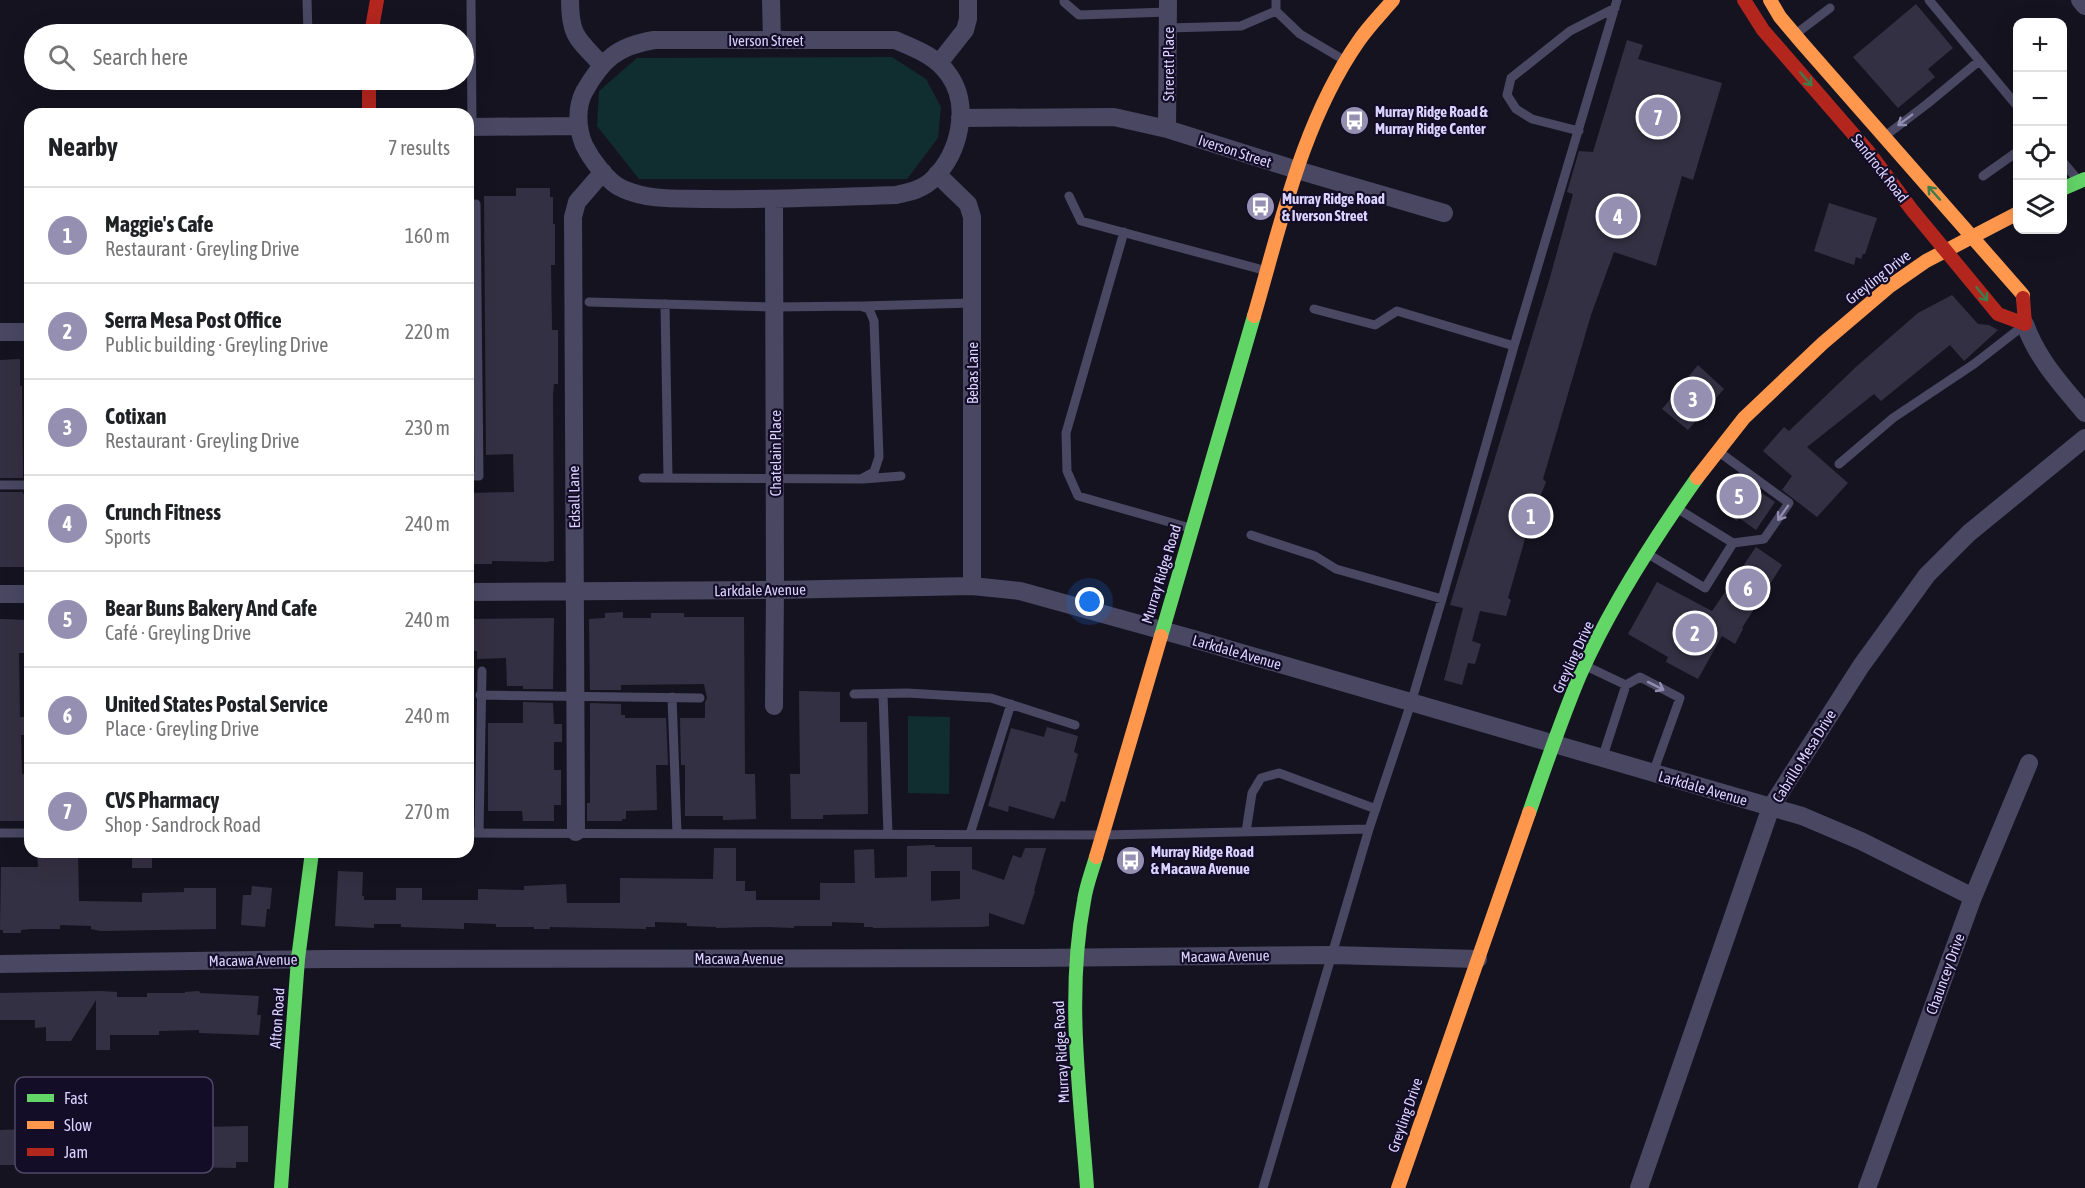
<!DOCTYPE html>
<meta charset="utf-8">
<style>
:root{--surface:#fff;--page:#f6f6f6;--text:#202124;--muted:#757577;--line:#e0e0e0;--accent:#9590b1}
body{margin:0;font-family:"Asap Condensed",sans-serif;background:var(--page);color:var(--text)}
.controls{position:absolute;right:18px;top:18px;display:grid;overflow:hidden;border-radius:12px;box-shadow:0 6px 24px #0002}
.controls button{width:54px;height:54px;display:grid;place-items:center;padding:0;border:0;border-bottom:2px solid var(--line);background:var(--surface);color:var(--text);font:30px sans-serif}
.you{position:absolute;left:1090px;top:602px;width:21px;height:21px;margin:-15px;border:4px solid #fff;border-radius:50%;background:#1a73e8;box-shadow:0 0 0 9px #1a73e833}
.badge{display:grid;place-items:center;width:39px;height:39px;border-radius:50%;background:var(--accent);color:#fff;font-size:20px;font-weight:700}
.pin{position:absolute;translate:-50% -50%;border:3px solid #fff;box-shadow:0 2px 6px #0006}
.list{margin:0;padding:0;list-style:none}
h2{display:flex;justify-content:space-between;align-items:center;height:78px;margin:0;padding:0 24px;font-size:26px}
h2 small{font-size:20px;font-weight:400;color:var(--muted)}
.list li{display:grid;grid-template-columns:39px 1fr auto;gap:18px;align-items:center;box-sizing:border-box;height:96px;padding:0 24px;border-top:2px solid var(--line)}
.list b{display:block;font-size:22px;white-space:nowrap}
.list p{margin:0;font-size:20px;white-space:nowrap;color:var(--muted)}
.list em{font-size:20px;font-style:normal;color:var(--muted)}
.icon{flex:none;width:33px;height:33px;fill:none;stroke:currentColor;stroke-width:2;stroke-linecap:round;stroke-linejoin:round}
.map{position:relative;flex:none;width:2085px;height:1188px;overflow:hidden}
.search{position:absolute;background:var(--surface);box-shadow:0 6px 24px #0002;left:24px;top:24px;width:450px;height:66px;display:flex;align-items:center;gap:15px;box-sizing:border-box;padding:0 21px;border-radius:33px;color:var(--muted);font-size:22px}
.panel{position:absolute;background:var(--surface);box-shadow:0 6px 24px #0002;left:24px;top:108px;width:450px;height:750px;border-radius:18px}
.map>svg:first-child{display:block}
.green{fill:#102d2f}
.building{fill:#343043;fill-rule:evenodd}
.lines{fill:none;stroke-linecap:round;stroke-linejoin:round}
.lane{stroke:#494762;stroke-width:9}
.street{stroke:#494762;stroke-width:18}
.fast{stroke:#63d668;stroke-width:14}
.slow{stroke:#ff974d;stroke-width:14}
.jam{stroke:#b3261e;stroke-width:14}
.oneway{stroke:#3f7c4b}
.oneway2{stroke:#928db0}
.labels{text-anchor:middle;dominant-baseline:central;stroke-width:4.5;stroke-linejoin:round;paint-order:stroke}
.street-label{font-size:15px;fill:#dad3ff;stroke:#130d27}
.poi-label{font-size:15px;font-weight:bold;fill:#dad3ff;stroke:#130d27;text-anchor:start}
.key{fill:#130d27;stroke:#4f4868;stroke-width:1.5}
.key-label{font-size:16px;fill:#dad3ff}
</style>
<div class="map">
<svg width="2085" height="1188" viewBox="0 0 2085 1188">
<rect width="100%" height="100%" fill="#161321"/>
<!-- green -->
<path class="green" d="M892,57L926,79L941,107L938,138L907,179H639L597,126L599,91L637,58Z
M908,716L950,717L949,794L908,793Z"/>
<!-- building -->
<path class="building" d="M1916,4L1953,48L1928,69L1935,77L1898,108L1853,57Z
M1627,40L1643,45L1638,59L1722,83L1693,180L1682,176L1656,266L1614,252L1591,315L1543,479L1546,482L1529,525L1508,598L1511,600L1506,616L1480,611L1472,641L1481,644L1475,664L1468,663L1462,685L1444,680L1463,608L1450,605L1549,281L1573,194L1567,192L1579,151L1593,152Z
M516,188H550V197H553V224H555V265H551L552,330H558V384H554L553,395L554,561H549V562L492,561V564H468V493L514,492L513,454L486,455L484,196H516Z
M1829,203L1877,218L1865,254H1863L1861,259L1856,257L1854,265L1814,251Z
M1952,295L1978,324L1989,325L1998,330L1964,361L1950,345L1881,401L1874,394L1807,447L1848,483L1817,517L1782,490L1792,476L1763,451L1784,427L1789,431L1857,366L1918,313Z
M20,359V386H22L23,478H0V360Z
M1698,365L1724,389L1688,430L1662,409Z
M1744,481L1775,502L1756,530L1739,518L1737,521L1720,510Z
M0,492H23V494H30V567H0Z
M1756,547L1782,565L1742,628L1743,629L1735,644L1722,636L1698,679L1666,662L1668,657L1628,634L1657,582L1712,611Z
M623,612V618H651V613H684V617H744L745,774H755L756,819L723,820V816H685V765H681L680,718H705V703L707,698L704,684L621,685V690H590L589,619L605,618V613Z
M554,618L553,689H523V686H507L506,658L477,659V651H468V619Z
M0,619L30,620V653H19L20,717H29V735H21L22,774H30V821H0Z
M799,691L840,692V722H867L868,814L823,815V819H791L790,774H800Z
M523,702L553,703L554,724H562V742H554V770H561V805H554V821H523L522,811H488V723H523Z
M590,703L621,704V715H625V718H666L668,765H656L657,810L626,811V819H622V821H587V803H590Z
M1047,727L1078,736L1074,752L1078,754L1065,802L1061,801L1054,819L1009,806L1008,812L988,806L1011,728L1044,737Z
M935,845V847H972V869L1004,880L1013,855L1021,858L1025,848H1046L1034,891H1035L1024,925L989,913V926L980,927L873,928V927H864V923L832,922V926H794V928L769,927L716,928V927L687,926V923L655,922V927H646V929L550,927V929H534V927H496V924L464,923V929L401,927V924H374V928L335,926L338,871L363,872L362,896H364V900H396V888H422V900H478V889L524,890V886L566,884L567,903H620V878L713,879L714,848H736V881H745V891H756V900H820V883H855L854,850L874,849L875,878L907,877V846ZM931,871H960V899L931,901Z
M37,852H78L79,901L142,902V893L184,892V888H216V929L101,931L91,929V926L60,925V929H31L21,930V933H3V930H0L1,867H38Z
M132,852H152V868H132Z
M252,886L272,888L270,909H267L265,927L241,925L243,895H251Z
M101,991L117,992V997H147V993H185V992L199,991L200,993L259,996L257,1015H261L259,1035L199,1033V1030L159,1031V1035H110V1050H96V1000L71,1041H46V1027L35,1028V1020H0V993Z
M168,1110H191V1116H205V1127L248,1126V1162H236V1168L187,1167V1157H136V1170H121V1169L40,1167V1165H0V1130L29,1129V1126H55V1141H89V1127L137,1126V1121H163V1111Z"/>
<g class="lines">
<!-- lane -->
<path class="lane" d="M307,0L308,34
M471,0L472,127
M1064,0V2L1079,15L1168,12
M1276,0V11L1300,34L1344,60
M1929,0L2018,107
M1168,28L1241,26L1276,11
M1797,33L1830,8
M309,80V82H367
M1579,131L1532,119L1516,109L1507,95L1511,78L1570,31L1615,8
M1885,136L1927,104L1979,61
M2062,161L2078,180
M1983,176L2014,154L2018,159
M1069,196L1081,221L1267,271
M1124,232L1066,433L1067,471L1078,496L1190,528
M589,302L774,307L860,306L869,309L874,321L879,457L874,472L861,479L643,478
M665,304L668,478
M863,306L972,303
M1314,309L1375,325L1397,311L1514,346
M1719,452L1789,503L1764,539L1733,543
M1839,464L1893,418L1974,364L2023,326
M468,476H479L476,204
M863,479L901,476
M0,485H30
M1251,535L1315,556L1336,569L1442,599
M1648,554L1705,588L1733,543L1678,509
M1588,667L1626,685L1640,677L1680,698L1653,773
M854,694L907,693L991,698L1075,725
M883,694L888,834
M480,695L700,698
M672,697L677,833
M1602,759L1626,685
M1246,832L1252,793L1261,778L1279,773L1376,809
M0,833H30
M468,833L1104,835L1369,829
M479,833L482,671
M970,834L1011,704
M1263,1188L1369,829L1411,703L1442,599L1514,346L1617,0"/>
<!-- street -->
<path class="street" d="M570,0C570,37 578,39 602,65
M771,0L772,40
M2080,0L2085,6
M654,40H895C916,49 936,56 949,75C971,106 959,153 934,178C924,189 910,192 896,195C833,197 771,200 708,199C680,198 650,201 623,189C608,183 591,159 584,145C577,128 576,108 584,92C602,60 617,46 654,40Z
M939,63L965,30L968,19V0
M960,118L1114,117L1167,129L1297,170L1444,213
M468,127L579,126
M1167,129L1168,0
M937,174L968,204L972,217V586
M2025,324C2037,359 2062,385 2085,413
M0,332H30
M468,592L775,590L972,586L1020,591L1197,640L1802,816L1861,841L1973,897
M0,594H30
M774,706L775,590L774,200
M576,832L573,217L577,202L603,172
M0,964L325,959L1034,958L1331,955L1478,959
M1639,1188L1771,807L1861,666L1927,575L1969,533L2085,438
M1867,1188L1973,897L2029,763"/>
<!-- fast -->
<path class="fast" d="M2062,189L2085,179
M1161,636L1254,316
M1529,813C1545,767 1561,720 1580,675C1611,605 1653,540 1697,478
M281,1188L298,959L312,852
M1087,1188C1080,1092 1066,996 1084,901C1086,886 1092,871 1096,857"/>
<!-- slow -->
<path class="slow" d="M1770,0L1780,17L1802,43L2023,295V298
M1254,316C1281,224 1302,123 1358,42C1368,27 1381,14 1393,0
M1697,478L1744,418L1823,343L1890,286L1926,261L2018,213
M1096,857L1161,636
M1398,1188L1529,813"/>
<!-- jam -->
<path class="jam" d="M1744,0L1763,30L1868,151L1912,210L1998,314L2025,324L2023,298
M371,34L377,0
M369,80V114"/>
</g>
<!-- one-way arrows -->
<defs><path id="oneway-shaft" d="M-6 0H5M1.5-3L5.5 0L1.5 3" fill="none" stroke-width="1.6" stroke-linecap="round" stroke-linejoin="round" transform="scale(1.5)"/></defs>
<g class="oneway">
<use href="#oneway-shaft" transform="translate(1806 79) rotate(49)"/>
<use href="#oneway-shaft" transform="translate(1934 193) rotate(-132)"/>
<use href="#oneway-shaft" transform="translate(1982 294) rotate(51)"/>
</g>
<g class="oneway2">
<use href="#oneway-shaft" transform="translate(1905 120) rotate(143)"/>
<use href="#oneway-shaft" transform="translate(1783 513) rotate(125)"/>
<use href="#oneway-shaft" transform="translate(1656 686) rotate(27)"/>
</g>
<!-- icons -->
<defs>
<symbol id="bus-disc" viewBox="-11 -11 22 22"><circle r="9.5" fill="#9590b1" stroke="#130d27"/><path d="M-5-6H5V4H4V6H2V4H-2V6H-4V4H-5ZM-3.5-4V0h7V-4ZM-3.5 1.2v1.5H-2V1.2ZM2 1.2v1.5H3.5V1.2Z" fill="#fff"/></symbol>
</defs>
<g fill-rule="evenodd">
<use href="#bus-disc" x="1338" y="104" width="33" height="33"/>
<use href="#bus-disc" x="1244" y="190" width="33" height="33"/>
<use href="#bus-disc" x="1114" y="844" width="33" height="33"/>
</g>
<g class="labels">
<!-- street labels -->
<g class="street-label">
<text x="766" y="40">Iverson Street</text>
<text transform="translate(1168 64) rotate(-90)">Strerett Place</text>
<text transform="translate(1235 151) rotate(18)">Iverson Street</text>
<text transform="translate(1880 168) rotate(52)">Sandrock Road</text>
<text transform="translate(1878 277) rotate(-38)">Greyling Drive</text>
<text transform="translate(972 373) rotate(-90)">Bebas Lane</text>
<text transform="translate(775 453) rotate(-90)">Chatelain Place</text>
<text transform="translate(574 497) rotate(-91)">Edsall Lane</text>
<text transform="translate(1161 574) rotate(-73)">Murray Ridge Road</text>
<text transform="translate(760 590) rotate(-1)">Larkdale Avenue</text>
<text transform="translate(1237 652) rotate(16)">Larkdale Avenue</text>
<text transform="translate(1573 657) rotate(-65)">Greyling Drive</text>
<text transform="translate(1804 756) rotate(-58)">Cabrillo Mesa Drive</text>
<text transform="translate(1703 788) rotate(16)">Larkdale Avenue</text>
<text transform="translate(1225 956) rotate(-1)">Macawa Avenue</text>
<text x="739" y="958">Macawa Avenue</text>
<text transform="translate(253 960) rotate(-1)">Macawa Avenue</text>
<text transform="translate(1945 974) rotate(-70)">Chauncey Drive</text>
<text transform="translate(277 1018) rotate(-86)">Afton Road</text>
<text transform="translate(1061 1052) rotate(-93)">Murray Ridge Road</text>
<text transform="translate(1405 1115) rotate(-71)">Greyling Drive</text>
</g>
<!-- poi labels -->
<g class="poi-label">
<text x="1375" y="111">Murray Ridge Road &amp;<tspan x="1375" dy="17">Murray Ridge Center</tspan></text>
<text x="1282" y="198">Murray Ridge Road<tspan x="1282" dy="17">&amp; Iverson Street</tspan></text>
<text x="1151" y="851">Murray Ridge Road<tspan x="1151" dy="17">&amp; Macawa Avenue</tspan></text>
</g>
</g>
<!-- legend -->
<rect x="15" y="1077" width="198" height="96" rx="9" class="key"/>
<rect x="27" y="1094" width="27" height="8" fill="#63d668"/>
<rect x="27" y="1121" width="27" height="8" fill="#ff974d"/>
<rect x="27" y="1148" width="27" height="8" fill="#b3261e"/>
<g class="key-label">
<text x="64" y="1104">Fast</text>
<text x="64" y="1131">Slow</text>
<text x="64" y="1158">Jam</text>
</g>
</svg>
<div class="controls">
<button>+</button>
<button>−</button>
<button><svg class="icon" aria-label="locate" viewBox="0 0 24 24"><circle cx="12" cy="12" r="6"/><path d="M12 2v4M12 18v4M2 12h4M18 12h4"/></svg></button>
<button><svg class="icon" aria-label="layers" viewBox="0 0 24 24"><path d="M12 4l9 5-9 5-9-5zM3 14l9 5 9-5"/></svg></button>
</div>
<div class="you"></div>
<div class="pin badge" style="left:1531px;top:516px">1</div>
<div class="pin badge" style="left:1695px;top:633px">2</div>
<div class="pin badge" style="left:1693px;top:399px">3</div>
<div class="pin badge" style="left:1618px;top:216px">4</div>
<div class="pin badge" style="left:1739px;top:496px">5</div>
<div class="pin badge" style="left:1748px;top:588px">6</div>
<div class="pin badge" style="left:1658px;top:117px">7</div>
<div class="search"><svg class="icon" aria-label="search" viewBox="0 0 24 24"><circle cx="10" cy="10" r="6"/><path d="M15 15l6 6"/></svg>Search here</div>
<section class="panel">
<h2>Nearby<small>7 results</small></h2>
<ul class="list">
<li><span class="badge">1</span><div><b>Maggie's Cafe</b><p>Restaurant · Greyling Drive</p></div><em>160 m</em></li>
<li><span class="badge">2</span><div><b>Serra Mesa Post Office</b><p>Public building · Greyling Drive</p></div><em>220 m</em></li>
<li><span class="badge">3</span><div><b>Cotixan</b><p>Restaurant · Greyling Drive</p></div><em>230 m</em></li>
<li><span class="badge">4</span><div><b>Crunch Fitness</b><p>Sports</p></div><em>240 m</em></li>
<li><span class="badge">5</span><div><b>Bear Buns Bakery And Cafe</b><p>Café · Greyling Drive</p></div><em>240 m</em></li>
<li><span class="badge">6</span><div><b>United States Postal Service</b><p>Place · Greyling Drive</p></div><em>240 m</em></li>
<li><span class="badge">7</span><div><b>CVS Pharmacy</b><p>Shop · Sandrock Road</p></div><em>270 m</em></li>
</ul>
</section>
</div>
